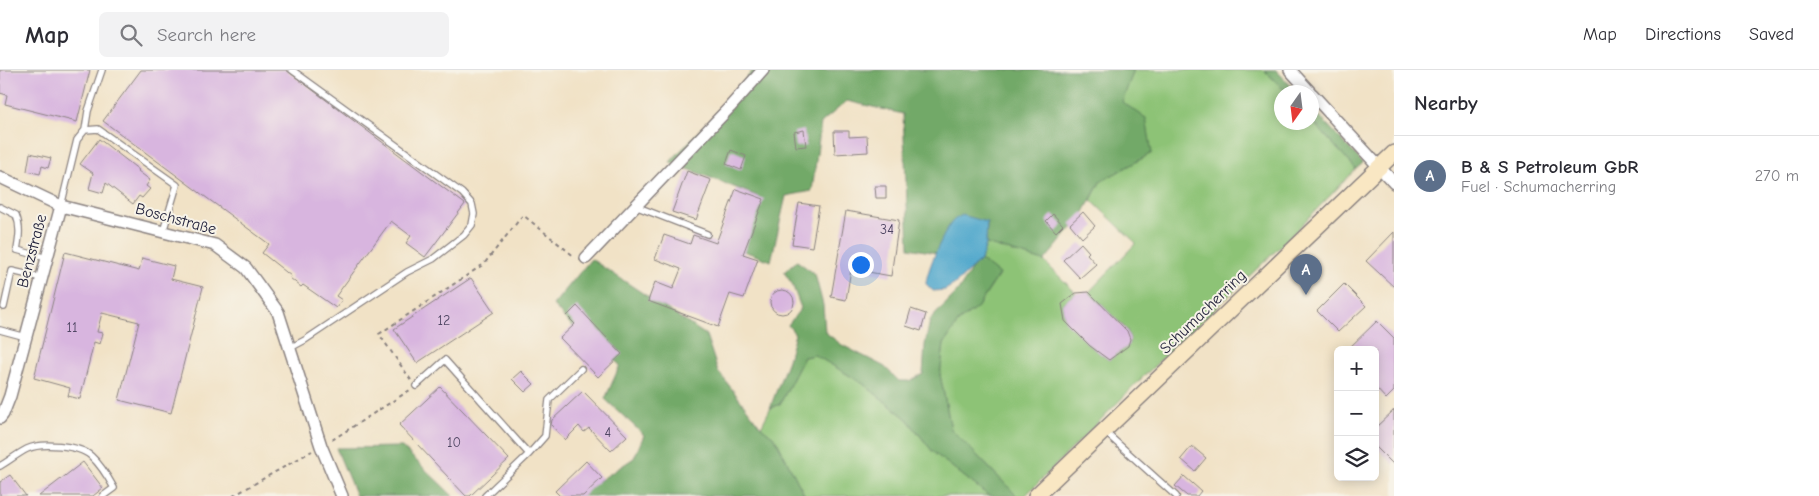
<!DOCTYPE html>
<meta charset="utf-8">
<style>
:root{--surface:#fff;--page:#f2f2f3;--text:#2b2b33;--muted:#7c7c81;--line:#e1e1e2;--accent:#0b8043}
body{margin:0;font-family:"Comic Neue",sans-serif;background:var(--page);color:var(--text)}
.controls{position:absolute;right:15px;bottom:15px;display:grid;overflow:hidden;border-radius:8px;box-shadow:0 2px 12px #0003}
.controls button{width:45px;height:45px;display:grid;place-items:center;padding:0;border:0;border-bottom:1px solid var(--line);background:var(--surface);color:var(--text);font:25px sans-serif}
.compass{position:absolute;left:1274px;top:15px;width:45px;height:45px;border-radius:50%;background:var(--surface);box-shadow:0 2px 12px #0003;rotate:194deg}
.you{position:absolute;left:860px;top:194px;width:18px;height:18px;margin:-12px;border:4px solid #fff;border-radius:50%;background:#1a73e8;box-shadow:0 0 0 8px #1a73e833}
.badge{display:grid;place-items:center;width:32px;height:32px;border-radius:50%;background:var(--accent);color:#fff;font-size:16px;font-weight:700}
.pin{position:absolute;translate:-50% -41px;filter:drop-shadow(0 1px 2px #0008)}
.pin::after{content:'';position:absolute;top:26px;width:18px;height:15px;background:inherit;clip-path:polygon(0 0,100% 0,50% 100%)}
.list{margin:0;padding:0;list-style:none}
h2{display:flex;justify-content:space-between;align-items:center;height:65px;margin:0;padding:0 20px;font-size:21px}
h2 small{font-size:16px;font-weight:400;color:var(--muted)}
.list li{display:grid;grid-template-columns:32px 1fr auto;gap:15px;align-items:center;box-sizing:border-box;height:80px;padding:0 20px;border-top:1px solid var(--line)}
.list b{display:block;font-size:19px;white-space:nowrap}
.list p{margin:0;font-size:16px;white-space:nowrap;color:var(--muted)}
.list em{font-size:16px;font-style:normal;color:var(--muted)}
.icon{flex:none;width:28px;height:28px;fill:none;stroke:currentColor;stroke-width:2;stroke-linecap:round;stroke-linejoin:round}
.map{position:relative;flex:none;width:1394px;height:426px;overflow:hidden}
header{display:flex;align-items:center;gap:30px;box-sizing:border-box;height:70px;padding:0 25px;background:var(--surface);border-bottom:1px solid var(--line)}
header strong{font-size:24px}
nav{display:flex;gap:28px;margin-inline-start:auto;font-size:18px}
.search{width:350px;height:45px;background:var(--page);display:flex;align-items:center;gap:12px;box-sizing:border-box;padding:0 18px;border-radius:8px;color:var(--muted);font-size:19px}
main{display:flex}
aside{flex:1;background:var(--surface)}
.map>svg:first-child{display:block}
.green{fill:#8dc376;stroke:#587258}
.forest{fill:#72a967;stroke:#4a6651}
.water{fill:#4fa7cc;stroke:#386484}
.building{fill:#d8b5df}
.lines{fill:none;stroke-linecap:round;stroke-linejoin:round}
.lane-casing{stroke:#8a8280;stroke-width:8}
.street-casing{stroke:#8a8280;stroke-width:14}
.secondary-casing{stroke:#8a8280;stroke-width:18}
.path{stroke:#8a8280;stroke-width:2;stroke-dasharray:4 4;stroke-linecap:butt}
.lane{stroke:#fff;stroke-width:5.5}
.street{stroke:#fff;stroke-width:11}
.secondary{stroke:#f9e7c3;stroke-width:15}
.labels{text-anchor:middle;dominant-baseline:central;stroke-width:4;stroke-linejoin:round;paint-order:stroke}
.number-label{font-size:14px;fill:#504764}
.street-label{font-size:16px;fill:#22223b;stroke:#f7f3e8}
</style>
<header>
<strong>Map</strong>
<div class="search"><svg class="icon" aria-label="search" viewBox="0 0 24 24"><circle cx="10" cy="10" r="6"/><path d="M15 15l6 6"/></svg>Search here</div>
<nav><a>Map</a><a>Directions</a><a>Saved</a></nav>
</header>
<main>
<div class="map">
<svg width="1394" height="426" viewBox="0 0 1394 426">
<rect width="100%" height="100%" fill="#f7f3e8"/>
<filter id="ink" filterUnits="userSpaceOnUse"><feTurbulence type="fractalNoise" baseFrequency=".02" numOctaves="2"/><feDisplacementMap in="SourceGraphic" scale="10" xChannelSelector="R" yChannelSelector="G"/><feConvolveMatrix kernelMatrix="1 2 1 2 8 2 1 2 1" color-interpolation-filters="sRGB"/></filter>
<filter id="wash" filterUnits="userSpaceOnUse"><feTurbulence type="fractalNoise" baseFrequency=".0096" numOctaves="4" result="noise"/><feDisplacementMap in="SourceGraphic" scale="20" xChannelSelector="R" yChannelSelector="G"/><feGaussianBlur stdDeviation="1.12" result="paint"/><feColorMatrix in="noise" values="0 0 0 0 0 0 0 0 0 0 0 0 0 0 0 0 0 1.4 0 .05"/><feComposite in="paint" operator="in"/></filter>
<g filter="url(#wash)">
<rect width="100%" height="100%" fill="#f1e2c6"/>
<!-- green -->
<path class="green" d="M1134,0H1264L1286,22H1282V52H1312V51L1356,99L1282,175L1144,306L1025,426H1017L951,359L940,305L944,274L959,251L977,238L999,205L981,190L986,174L1044,191L1076,223L1062,234L1065,251L1090,276L1109,290L1128,276L1130,269L1127,260L1089,222L1136,173L1091,130L1100,112L1151,83L1121,32Z
M815,285L862,313L907,349L933,382L989,426H805L775,368L761,357L770,339L780,334L804,287Z"/>
<!-- forest -->
<path class="forest" d="M753,0H1134L1122,32L1146,48L1152,83L1100,112L1082,146L1044,191L986,174L987,152H952L936,183L909,178L903,44L847,31L821,53L812,121L786,126L771,191L741,180L757,126L670,92L732,26Z
M1264,0H1276L1297,22H1286Z
M1312,38L1363,93L1356,99L1312,51Z
M591,189L706,265L718,301L761,357L775,368L805,426H576L634,388L644,365L605,329L620,295L568,252L553,235Z
M981,190L999,204L977,238L959,251L944,274L940,305L951,359L1017,426H989L933,382L907,349L862,313L815,285L804,287L780,334L770,338L788,290L795,264L788,255L801,238L792,214L784,202L797,191L815,204L823,235L825,262L842,275L885,297L899,311H909L923,304L925,275L930,250L958,221L971,200Z
M402,377L453,426H356L336,378Z"/>
<!-- water -->
<path class="water" d="M962,145L987,152L986,174L981,190L955,214L945,220L933,221L926,214C926,202 944,161 952,152C954,149 959,147 962,145Z"/>
<g id="blocks">
<!-- building -->
<path class="building" d="M0,0H90L77,52L5,34L7,25L0,23Z
M141,0H286L465,134L425,187L406,173L411,166L391,151L336,226L342,230L336,238L303,215L301,217L290,208L291,206L262,183L269,174L103,51Z
M804,60L806,76L796,77L794,62Z
M834,61H849V67L867,66L868,82L835,84Z
M99,69L139,100L138,101L150,110L146,116L150,119L142,128L139,126L133,134L106,113L103,123L89,119L93,103L80,94Z
M731,80L746,86L741,100L726,94Z
M30,83L51,88L48,98L42,96L40,104L27,101Z
M687,101L711,110L696,150L672,142Z
M875,116H886V128H876Z
M736,119L764,129L743,184L758,189L744,228L730,224L718,257L648,231L655,212L673,219L681,199L655,189L664,165L690,174L693,165L716,173Z
M799,133L819,136L812,177L792,174Z
M846,141L899,150L891,206L851,199L846,230L831,227Z
M1083,142L1095,156L1082,168L1070,154Z
M1053,144L1063,155L1056,162L1046,151Z
M1394,162V217L1366,191Z
M1081,173L1089,182L1087,184L1096,194L1080,208L1063,190Z
M65,182L139,201L142,188L174,196L171,209L203,217L171,343L119,330L139,252L102,243L97,262L103,263L100,274L94,272L80,329L68,326L70,318L34,308Z
M471,208L494,242L417,293L394,259Z
M1344,214L1366,236L1338,262L1317,241Z
M770 232a12 12 0 1 1 24 0a12 12 0 1 1-24 0Z
M1089,222L1127,261L1130,269L1128,276L1109,290L1090,276L1065,251L1062,234L1076,223Z
M577,236L622,284L598,307L560,268L575,254L567,246Z
M911,239L926,244L921,261L906,256Z
M1377,251L1394,268V321L1386,329L1375,317V280H1347Z
M521,301L534,314L525,322L512,309Z
M440,317L509,389L470,426H466L399,355Z
M583,321L627,366L611,381L589,358L584,362L579,356L565,370L551,355L552,350Z
M1394,340V395L1375,376V358Z
M1192,376L1206,388L1195,401L1181,389Z
M586,391L602,408L583,426H560L555,421Z
M83,392L103,418L93,426H39Z
M10,405L26,426H0V412Z
M1184,406L1201,421L1197,426H1187L1175,416Z"/>
</g>
</g>
<g filter="url(#ink)">
<use href="#blocks" fill-opacity="0" stroke="#8a8280" stroke-width="1"/>
<g class="lines">
<defs>
<path id="lane" d="M85,60L88,41L102,0
M61,136L77,70L85,60L98,59L177,115L163,162
M635,136L707,164
M0,137L16,145C21,157 19,168 17,180L47,188
M4,237L12,201L42,208
M0,260L26,267
M290,278L305,270L407,202L433,189L464,165L472,155L474,144L472,134L462,123L292,0
M416,316L445,290L529,384
M1105,362L1176,426
M0,396C9,391 17,384 27,379C41,372 79,375 91,386C101,395 108,407 114,418L103,426
M485,426L529,384L545,366L549,330L581,299"/>
<path id="street" d="M1290,0L1310,22
M1312,24L1394,113
M0,107L61,136L215,175L246,198L278,242L321,376L342,426
M586,188L730,37L763,0
M0,348L3,344L10,326L61,136"/>
<path id="secondary" d="M1036,426L1394,83"/>
</defs>
<!-- lane casing -->
<use href="#lane" class="lane-casing"/>
<!-- street casing -->
<use href="#street" class="street-casing"/>
<!-- secondary casing -->
<use href="#secondary" class="secondary-casing"/>
<!-- path -->
<path class="path" d="M411,310L379,264L484,194L523,145L575,187
M332,370L410,320
M233,426L312,381"/>
<!-- lane -->
<use href="#lane" class="lane"/>
<!-- street -->
<use href="#street" class="street"/>
<!-- secondary -->
<use href="#secondary" class="secondary"/>
</g>
</g>
<g class="labels">
<!-- number labels -->
<g class="number-label">
<text x="887" y="159">34</text>
<text x="444" y="250">12</text>
<text x="72" y="257">11</text>
<text x="608" y="362">4</text>
<text x="454" y="372">10</text>
</g>
<!-- street labels -->
<g class="street-label">
<text transform="translate(176 149) rotate(15)">Boschstraße</text>
<text transform="translate(32 181) rotate(-75)">Benzstraße</text>
<text transform="translate(1203 242) rotate(-44)">Schumacherring</text>
</g>
</g>
</svg>
<div class="controls">
<button>+</button>
<button>−</button>
<button><svg class="icon" aria-label="layers" viewBox="0 0 24 24"><path d="M12 4l9 5-9 5-9-5zM3 14l9 5 9-5"/></svg></button>
</div>
<svg class="compass" viewBox="-18 -18 36 36"><path d="M0-13l5 13h-10z" fill="#e53935"/><path d="M0 13l5-13h-10z" fill="#7c7c81"/></svg>
<div class="you"></div>
<div class="pin badge" style="left:1306px;top:225px;background:#5c6f8a">A</div>
</div>
<aside>
<h2>Nearby<small></small></h2>
<ul class="list">
<li><span class="badge" style="background:#5c6f8a">A</span><div><b>B &amp; S Petroleum GbR</b><p>Fuel · Schumacherring</p></div><em>270 m</em></li>
</ul>
</aside>
</main>
